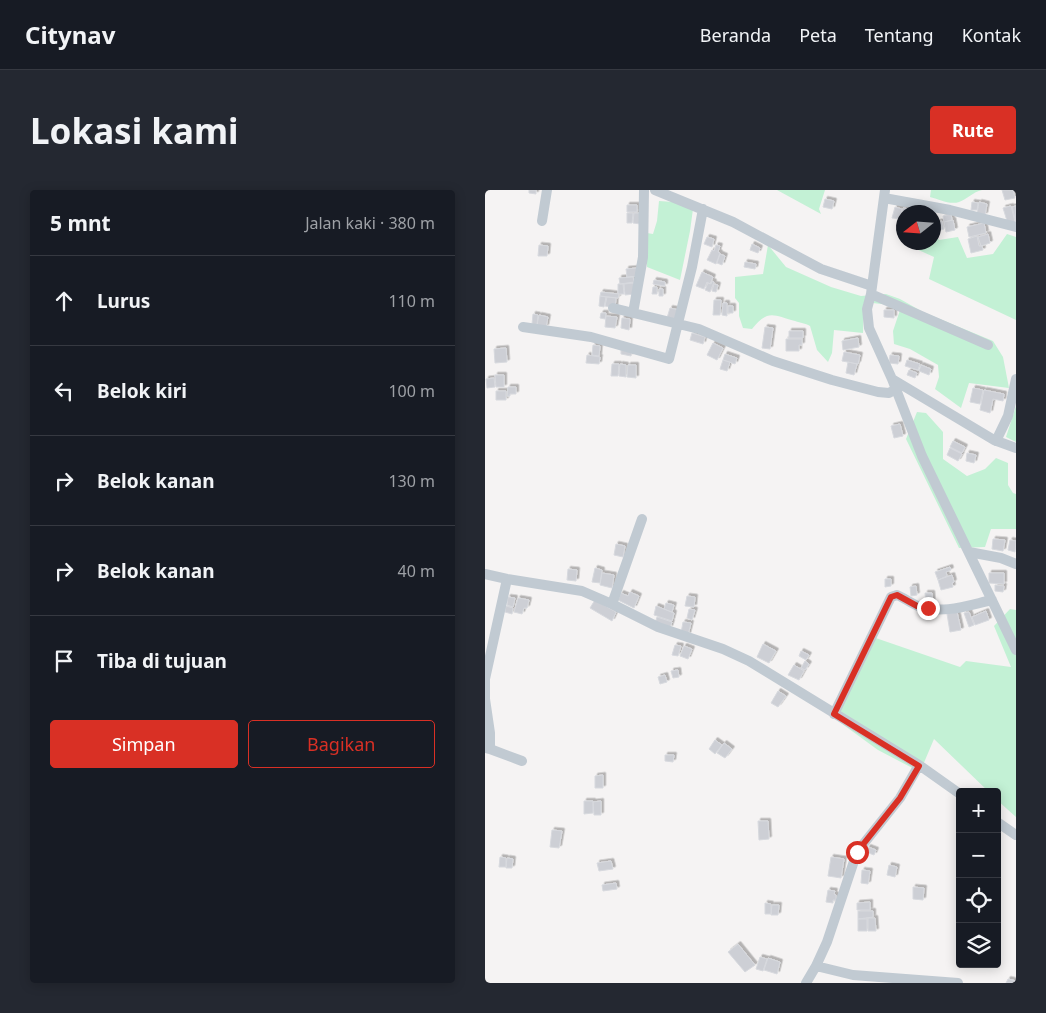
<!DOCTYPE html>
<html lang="id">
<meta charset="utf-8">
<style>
:root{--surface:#171b24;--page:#242831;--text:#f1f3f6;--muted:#9ea1a6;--line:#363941;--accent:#d93025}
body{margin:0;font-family:"Noto Sans",sans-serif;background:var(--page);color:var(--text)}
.controls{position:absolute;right:15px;bottom:15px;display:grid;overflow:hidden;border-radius:5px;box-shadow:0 2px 12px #0003}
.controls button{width:45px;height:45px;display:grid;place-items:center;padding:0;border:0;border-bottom:1px solid var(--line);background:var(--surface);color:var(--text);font:25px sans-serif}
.compass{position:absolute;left:411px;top:15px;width:45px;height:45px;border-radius:50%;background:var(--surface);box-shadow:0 2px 12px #0003;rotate:253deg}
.stop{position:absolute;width:15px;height:15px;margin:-11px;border:4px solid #d93025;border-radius:50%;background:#fff}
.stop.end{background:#d93025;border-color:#fff;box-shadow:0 1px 5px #0008}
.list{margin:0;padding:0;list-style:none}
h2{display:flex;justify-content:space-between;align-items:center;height:65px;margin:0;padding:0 20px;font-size:21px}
h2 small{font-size:16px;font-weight:400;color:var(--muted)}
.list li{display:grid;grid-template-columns:32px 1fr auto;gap:15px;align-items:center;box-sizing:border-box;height:90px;padding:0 20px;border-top:1px solid var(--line)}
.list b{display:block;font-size:19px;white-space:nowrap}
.list em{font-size:16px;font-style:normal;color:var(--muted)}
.actions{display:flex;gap:10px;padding:15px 20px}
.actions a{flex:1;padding:11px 0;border:1px solid var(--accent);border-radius:5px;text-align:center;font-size:18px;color:var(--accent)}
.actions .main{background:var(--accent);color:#fff}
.icon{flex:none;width:28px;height:28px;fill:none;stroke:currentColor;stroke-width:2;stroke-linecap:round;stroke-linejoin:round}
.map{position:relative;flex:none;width:531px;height:793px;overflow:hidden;border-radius:5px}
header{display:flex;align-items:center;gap:30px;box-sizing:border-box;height:70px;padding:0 25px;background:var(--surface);border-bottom:1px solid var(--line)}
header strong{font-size:24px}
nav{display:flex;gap:28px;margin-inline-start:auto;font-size:18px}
.intro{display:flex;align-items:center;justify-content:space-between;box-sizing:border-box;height:120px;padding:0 30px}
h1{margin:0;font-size:35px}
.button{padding:12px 22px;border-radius:5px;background:var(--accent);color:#fff;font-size:18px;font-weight:700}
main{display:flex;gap:30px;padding:0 30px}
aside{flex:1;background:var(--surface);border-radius:5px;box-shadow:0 2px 12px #0003}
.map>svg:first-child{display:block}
.green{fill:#c3f1d5}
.building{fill:#cdcfd5;stroke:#d7d9de;filter:url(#shadow)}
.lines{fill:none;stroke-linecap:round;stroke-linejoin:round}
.minor{stroke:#c1cad2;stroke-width:10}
.route{stroke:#d93025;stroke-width:6}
</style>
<header>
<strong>Citynav</strong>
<nav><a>Beranda</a><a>Peta</a><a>Tentang</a><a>Kontak</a></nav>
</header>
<div class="intro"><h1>Lokasi kami</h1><a class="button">Rute</a></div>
<main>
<aside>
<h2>5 mnt<small>Jalan kaki · 380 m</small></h2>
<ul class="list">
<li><svg class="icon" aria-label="ahead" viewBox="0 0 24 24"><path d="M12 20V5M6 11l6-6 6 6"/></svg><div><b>Lurus</b></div><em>110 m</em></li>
<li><svg class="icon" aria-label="left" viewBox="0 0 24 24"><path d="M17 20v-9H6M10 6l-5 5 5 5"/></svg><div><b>Belok kiri</b></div><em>100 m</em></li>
<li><svg class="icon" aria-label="right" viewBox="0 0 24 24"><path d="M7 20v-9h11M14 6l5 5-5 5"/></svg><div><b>Belok kanan</b></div><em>130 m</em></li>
<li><svg class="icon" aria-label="right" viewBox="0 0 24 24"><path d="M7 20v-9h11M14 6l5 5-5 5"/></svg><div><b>Belok kanan</b></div><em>40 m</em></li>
<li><svg class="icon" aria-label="arrive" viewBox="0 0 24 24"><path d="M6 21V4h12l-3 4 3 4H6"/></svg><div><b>Tiba di tujuan</b></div></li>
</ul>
<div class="actions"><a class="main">Simpan</a><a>Bagikan</a></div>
</aside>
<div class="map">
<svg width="531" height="793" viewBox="0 0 531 793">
<defs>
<filter id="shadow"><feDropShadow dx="2.5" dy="-2.5" stdDeviation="0" flood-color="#0004"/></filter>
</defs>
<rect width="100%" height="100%" fill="#f5f3f3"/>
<!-- green -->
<path class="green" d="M292,0H340L334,19L336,24Z
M446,0H497C488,2 482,9 474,12C465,15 453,9 445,7Z
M174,11L188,12L208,19L205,41L195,90L162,77V43L168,44L172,31Z
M418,39V52H448L449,42L454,50L473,47L482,68L508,64L522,44L531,47V130L444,89L449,67L418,53Z
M283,55L301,77L346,97L376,106L401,104L415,109L438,122L508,151L518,167L524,198L484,193L476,218L450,199L454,187L453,175L425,159L409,154L408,141L415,120L405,115L379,112L378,143L349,140L347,163L343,172L332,160L325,136C320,133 316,133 310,131C288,125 283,119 267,139L258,138L254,126V113L250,108V87L278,84Z
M531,216V252L521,247Z
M432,222L441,223L458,242V269L482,286L500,279L511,268L523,273V295L528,303L531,304V339H506L500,357L474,358L421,249Z
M525,419L531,420V627L512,610V602H504L449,549L435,582L393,560L349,528L382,445L475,477L481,471L526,477L509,436Z"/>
<!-- building -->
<path class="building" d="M44,0H51V4L44,3Z
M517,0H528L530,8L520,10Z
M340,9L349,11L347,19L338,17Z
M487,12L493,13L492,20H486Z
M494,12L502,14L500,25L492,24Z
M142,15H152V22H142Z
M526,16L530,32L523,34L518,18Z
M531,16V32L527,17Z
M410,17L417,19L415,29L407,28Z
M418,18L425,19V22H418V30H416Z
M142,23H148L147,33H142Z
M149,23H155V34L148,33Z
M466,24L467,30L459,32L458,26Z
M468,30L470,40L461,42L459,32Z
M457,31L459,39L452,41L450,33Z
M499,33L501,43L484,47L482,37Z
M503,44L505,53L496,56L493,47Z
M492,46L494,56H497L498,60L486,63L483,49Z
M222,47L229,49L227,57L219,54Z
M267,54L275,58L273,63L265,60Z
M54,55L63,56L62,66H53Z
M231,55L235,56L233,62L235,63L231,74L222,70L227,60L229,61Z
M235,64L240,66L237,75L232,73Z
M260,72L271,74L270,79L259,77Z
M152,78L153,86L142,87L141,79Z
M217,82L228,87L225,94L222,92L219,99L211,96Z
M148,87L149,92L135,94L134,88Z
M169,90L180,92V96L168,94Z
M227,91L229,92L225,102L220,100L223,93L226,94Z
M149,93L150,104L140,105L139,94Z
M133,94H138L139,104H133Z
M229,94L233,95L231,102L227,101Z
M168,97H172V104H167Z
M174,99H178V106H174Z
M116,102L134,104L133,108L115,106Z
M115,106L121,107L119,117L114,116Z
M122,107L131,108L130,118L120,116Z
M229,110H236L235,125H228Z
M238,113H242V126L237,125Z
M243,116H248V123H243Z
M185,118L194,120L191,130L182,128Z
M399,120H409V128L399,127Z
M116,123H121L120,129L115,128Z
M48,124L53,125L52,135L47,134Z
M54,125L63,127L61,137L52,135Z
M121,126L132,127L130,138L120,137Z
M137,128L145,129L144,140L136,138Z
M280,137L288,138L285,159L277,158Z
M304,141H318V148H304Z
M207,143L220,147L218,154L205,150Z
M373,148L374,157L358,160L357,151Z
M301,149H317V155H314V161H301Z
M228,153L238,158L232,170L222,165Z
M108,155L115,156L114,166L107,165Z
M21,158L22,172L10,173L9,159Z
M136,160L147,161L146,166L136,164Z
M359,162L375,165L373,174L357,171Z
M240,164L252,168L250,174L238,170Z
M102,165L115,167L114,174L101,173Z
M405,165L414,166L413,174L404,173Z
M238,170L245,172L242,181L235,179Z
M422,170L435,174L433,180L420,176Z
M363,172L372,174L369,185L361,183Z
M127,174H134L133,186H126Z
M135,174L141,175V187L134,186Z
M143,175H151V188L142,187Z
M436,175L446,179L444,185L434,181Z
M424,180L432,183L430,188L422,185Z
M10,185H19V197H11Z
M9,188L10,197L2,198L1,189Z
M23,197H31V204H25V206H22Z
M488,198L498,200L495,214L485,212Z
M499,200L519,204L518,211L508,209L505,223L495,220Z
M11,201H21V210H11Z
M415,234L418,246L409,248L406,236Z
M468,251L480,257L477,263L465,257Z
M465,258L477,264L473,271L462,265Z
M482,263L491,265L489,273L481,271Z
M508,349L520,350L518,361L507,359Z
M525,350L531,351L530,362L523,360Z
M131,354L140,356L138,367L129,365Z
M465,377L466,380L461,382L462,386L453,390L450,382Z
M110,378L117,380L115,393L107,392Z
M83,379L92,380L91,391L82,390Z
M117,383L129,385L127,398L115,395Z
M504,383H519V394L504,393Z
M467,385L469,392L467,393L468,397L456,400L453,390Z
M400,389H406V396L400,397Z
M510,395L519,396L518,402L510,401Z
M431,396L432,405L426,406L425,397Z
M145,402L154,406L149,418L133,410L136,403L143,406Z
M440,403H447L448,416H441Z
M202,406L210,407L209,417L200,416Z
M23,407L30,408L28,417L22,415Z
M33,408L44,410L42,418H39L37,424L29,422Z
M110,410L131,422L127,431L105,418Z
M181,413L189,415L187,422L179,419Z
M21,416L28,418L27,424L20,422Z
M171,416L189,423L187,431L169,425Z
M204,419L210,420L207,430L202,428Z
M501,421L504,430L490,435L487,427Z
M472,422L476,440L465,442L462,424Z
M484,422L489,435L484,437L479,423Z
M172,427L187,432L185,438L170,433Z
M198,432L206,433L203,445L196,443Z
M278,454L291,461L284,473L272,467Z
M190,455L196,456L193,466L187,465Z
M199,456L207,459L203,469L195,466Z
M316,461L324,465L321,470L314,466Z
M320,471L324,474L320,480L316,478Z
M309,475L319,481L314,490L303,485Z
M193,480L194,487L188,488L186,481Z
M180,485L182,492L175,494L173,487Z
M293,501L301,506L293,517L286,513Z
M230,550L237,555L230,564L224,559Z
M239,553L247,559L240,568L232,563Z
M180,565H189L188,572L180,571Z
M118,585V598H110V586Z
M99,611H108V623L99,624Z
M116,611V625H109L108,612Z
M273,631H283L284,649L274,650Z
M67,640L77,641L74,658L65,657Z
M383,657L391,660L389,665L381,662Z
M15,667L21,668V677H14Z
M346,667L359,669L356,688L343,686Z
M22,668L28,669L27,678H21Z
M126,671L128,679L114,681L112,673Z
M404,675L412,677L410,687L402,685Z
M377,680L385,681L383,694L376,693Z
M131,693L132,699L118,701L117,695Z
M428,697L439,698L438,710L428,709Z
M343,700L350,701L349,704L351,705V710H348V713L341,712Z
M385,712V720H372V713Z
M280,713L286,714V724H280Z
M287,715H294L293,725H286Z
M373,721H388V727L373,729Z
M383,728H390L391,741H383Z
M373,729H382V741H373Z
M253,754L270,775L260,782L243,762Z
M275,767L282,769L278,781L271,779Z
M283,768L295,772L292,784L279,780Z
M523,789L531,791V793H521Z"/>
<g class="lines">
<!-- minor -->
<path class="minor" d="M170,0L248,32L336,79L387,96
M400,0L386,104L382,119L384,138L407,189L437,266L531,460
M399,8L465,20L531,37
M57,31L62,0
M386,104L503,155
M128,118L214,139L288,171L347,190L393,202L404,203L411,199
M148,123L158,67L159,0
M38,137L106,147L184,169L207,77L218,19
M407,189L509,250L531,258
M511,251L523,226L531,189
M484,362L516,368L531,374
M0,384L22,389L97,401L127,414L173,437L238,459L264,471L434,575L475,604
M127,414L157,329
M349,524L406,407L412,405C419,408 426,413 433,416C457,425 484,415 507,410
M0,558L5,559V543L0,509V489L22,389
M5,559L37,571
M512,632L531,645
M331,776L368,785L473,793
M321,793L331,776L342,752L372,662L415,608L434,575"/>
</g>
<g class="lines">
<!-- route -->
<path class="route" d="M372,662L415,608L434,576L349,524L406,407L412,405L432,416L443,418"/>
</g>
</svg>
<div class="controls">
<button>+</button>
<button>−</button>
<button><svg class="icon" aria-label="locate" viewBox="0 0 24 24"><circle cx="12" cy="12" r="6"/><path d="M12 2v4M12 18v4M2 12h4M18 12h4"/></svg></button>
<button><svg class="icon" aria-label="layers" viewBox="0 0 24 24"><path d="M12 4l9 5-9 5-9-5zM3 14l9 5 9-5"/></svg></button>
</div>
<svg class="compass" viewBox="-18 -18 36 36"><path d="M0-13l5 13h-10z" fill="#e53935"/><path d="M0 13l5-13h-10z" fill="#9ea1a6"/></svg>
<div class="stop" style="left:372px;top:662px"></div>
<div class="stop end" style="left:443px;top:418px"></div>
</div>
</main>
